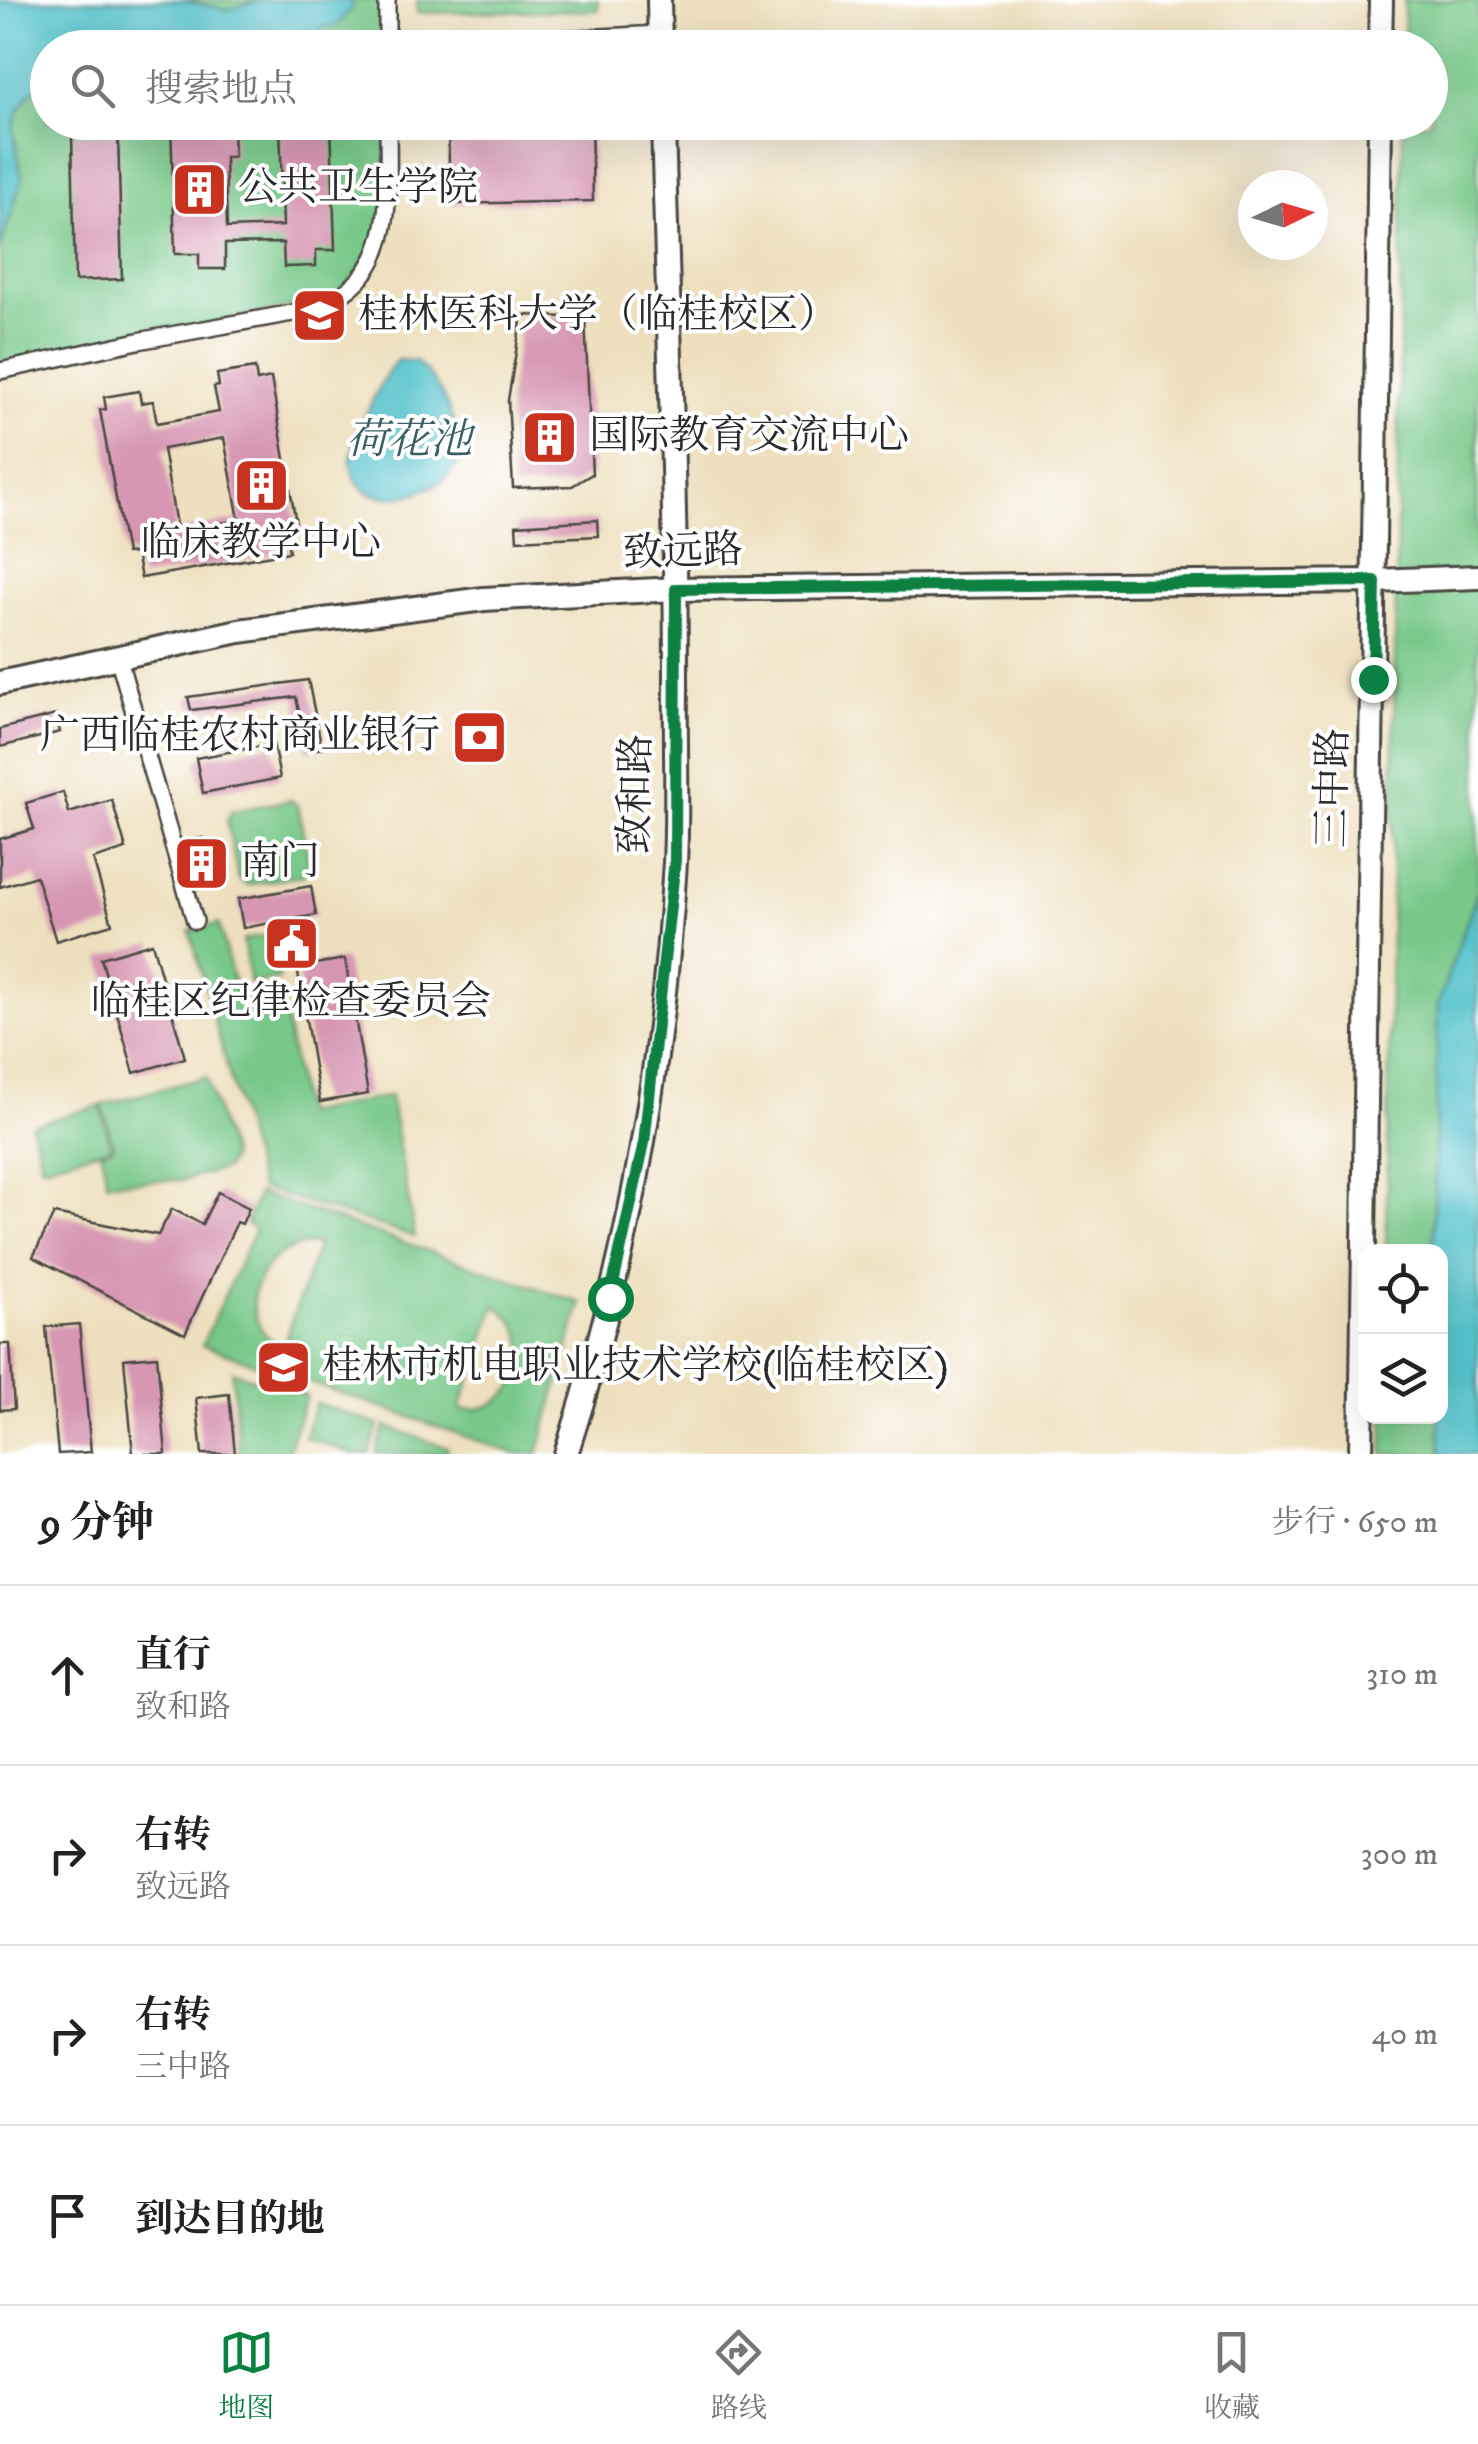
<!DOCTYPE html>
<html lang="zh">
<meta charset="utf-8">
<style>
:root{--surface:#fff;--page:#f2f2f2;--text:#222;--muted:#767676;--line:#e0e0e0;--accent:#0b8043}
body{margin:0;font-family:"IM FELL DW Pica","Noto Serif SC",serif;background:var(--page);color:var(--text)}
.controls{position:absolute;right:30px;bottom:30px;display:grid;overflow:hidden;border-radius:20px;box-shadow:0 10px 40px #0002}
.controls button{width:90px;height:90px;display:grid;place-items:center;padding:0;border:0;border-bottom:2px solid var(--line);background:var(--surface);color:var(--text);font:50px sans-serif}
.compass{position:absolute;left:1238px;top:170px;width:90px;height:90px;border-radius:50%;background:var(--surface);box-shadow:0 10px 40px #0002;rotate:85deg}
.stop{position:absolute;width:30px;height:30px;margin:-22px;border:8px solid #0b8043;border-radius:50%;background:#fff}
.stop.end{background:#0b8043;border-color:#fff;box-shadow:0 2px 10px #0008}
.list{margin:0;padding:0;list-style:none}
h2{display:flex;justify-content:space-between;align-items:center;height:130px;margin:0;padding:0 40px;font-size:42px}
h2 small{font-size:32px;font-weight:400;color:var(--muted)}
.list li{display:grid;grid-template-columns:65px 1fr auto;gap:30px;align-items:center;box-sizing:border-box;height:180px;padding:0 40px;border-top:2px solid var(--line)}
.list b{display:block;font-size:38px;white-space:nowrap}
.list p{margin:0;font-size:32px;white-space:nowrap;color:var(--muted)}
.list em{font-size:32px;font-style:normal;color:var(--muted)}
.icon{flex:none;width:55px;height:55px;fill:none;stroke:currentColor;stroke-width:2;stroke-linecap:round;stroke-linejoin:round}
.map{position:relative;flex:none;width:1478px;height:1454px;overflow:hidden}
.search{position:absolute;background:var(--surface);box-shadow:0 10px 40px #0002;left:30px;right:30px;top:30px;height:110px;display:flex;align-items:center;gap:25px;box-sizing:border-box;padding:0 35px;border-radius:55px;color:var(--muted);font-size:38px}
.sheet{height:850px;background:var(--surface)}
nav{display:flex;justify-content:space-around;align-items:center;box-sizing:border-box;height:140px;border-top:2px solid var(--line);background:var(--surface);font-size:28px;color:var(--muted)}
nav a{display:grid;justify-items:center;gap:5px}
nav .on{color:var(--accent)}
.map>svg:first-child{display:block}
.green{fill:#77c889;stroke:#517a5a;stroke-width:2.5;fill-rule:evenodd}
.water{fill:#55c3cc;stroke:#40777c;stroke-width:2.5}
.building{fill:#d797b3;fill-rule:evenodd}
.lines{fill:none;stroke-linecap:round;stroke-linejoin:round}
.minor-casing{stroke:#484641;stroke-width:20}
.secondary-casing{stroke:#484641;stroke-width:28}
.minor{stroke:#fff;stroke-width:15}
.secondary{stroke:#fff;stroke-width:22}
.route{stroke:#0b8043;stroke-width:12}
.labels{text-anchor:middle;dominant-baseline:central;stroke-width:8;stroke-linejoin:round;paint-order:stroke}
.poi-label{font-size:40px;fill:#2b2b2b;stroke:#fff;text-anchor:start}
.street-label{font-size:40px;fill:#2b2b2b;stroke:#fff}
.water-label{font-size:42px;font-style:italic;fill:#3a6063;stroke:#fff}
</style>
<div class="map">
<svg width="1478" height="1454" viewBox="0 0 1478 1454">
<rect width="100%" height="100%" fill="#fff"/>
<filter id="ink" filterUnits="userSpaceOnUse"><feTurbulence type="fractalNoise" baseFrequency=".01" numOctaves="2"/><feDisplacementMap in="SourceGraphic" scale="20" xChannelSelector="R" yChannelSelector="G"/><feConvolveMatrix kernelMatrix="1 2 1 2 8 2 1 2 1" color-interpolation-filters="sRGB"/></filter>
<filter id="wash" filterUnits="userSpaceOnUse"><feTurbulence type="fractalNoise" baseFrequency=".0048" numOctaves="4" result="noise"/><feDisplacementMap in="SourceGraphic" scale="40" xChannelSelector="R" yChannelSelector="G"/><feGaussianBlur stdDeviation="2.25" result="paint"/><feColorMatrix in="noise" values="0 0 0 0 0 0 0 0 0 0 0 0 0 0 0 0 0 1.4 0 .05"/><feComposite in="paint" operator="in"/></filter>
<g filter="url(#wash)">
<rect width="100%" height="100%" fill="#eee0bf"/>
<!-- green -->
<path class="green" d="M0,0H387V47L48,48V122L388,123L383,234L340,296L0,371Z
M417,0H598V10L417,13Z
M1404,0H1478V1454H1383L1384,1417L1440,1416V1252L1386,1251L1403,123L1430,122V48L1404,47Z
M291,800L298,806L309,865L304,875L247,885L238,878L227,821L232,811Z
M219,924L237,997L280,990L303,1114L390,1096L415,1237L260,1188L190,931Z
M272,935L279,979L250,984L243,940Z
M206,1077L231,1157L225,1169L184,1180L107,1182L101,1152L114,1147L102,1105Z
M100,1106L111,1147L42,1166L31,1125Z
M258,1193L581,1303L538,1454H516L202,1345L255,1229L246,1224ZM318,1244L283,1346L282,1347C226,1317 260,1241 318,1244ZM495,1306C549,1337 520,1417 460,1409Z
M232,1371L306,1396L287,1454H239Z
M316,1403L379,1425L369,1454H353L304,1437Z
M385,1426L448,1448L446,1454H376Z"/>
<!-- water -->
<path class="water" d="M0,0H181L227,10L261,0H351L353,6L337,26L323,27L316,34L315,47L48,48L47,83L31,92L19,110L13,128L22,180L0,248Z
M397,360L416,361C447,390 454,420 463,460C457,465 452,472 447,477C420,499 359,513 351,466C348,444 382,378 397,360Z
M1478,890V1454H1441L1439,1417L1440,1252L1433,1251L1438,1004Z"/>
<g id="blocks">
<!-- building -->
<path class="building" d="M171,122H233L234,157H225L227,228L283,226L280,122H331L335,250H316V266L284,267L283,243L225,244V269H199V254H175Z
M448,122H591L593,201L450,204Z
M118,133L122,279L75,281L72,134Z
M522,315L585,318L592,474L572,486L513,488L508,400Z
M255,368L257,381L271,378L296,523L285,525L289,552L141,578L136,553L126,554L100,410L106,409L104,397L139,391L141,403L153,401L157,423L219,412L214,387L219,386L217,374ZM224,438L239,520L177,531L163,449Z
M597,520L598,536L517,540L516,525Z
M308,680L322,748L307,751L296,697L191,710L188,697Z
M56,715L60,732L0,747V729Z
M273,744L280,778L203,793L196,758Z
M63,792L69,813L112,800L126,849L93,859L112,924L56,941L36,876L0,887V839L34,829L26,803Z
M203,838L211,887L199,889L191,840Z
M311,886L316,915L243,928L238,899Z
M152,943L185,1058L134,1073L101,958Z
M345,959L368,1094L320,1102L297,967Z
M218,1192L249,1208L242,1224L237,1222L185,1334L33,1257L54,1214L158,1235L172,1209L202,1224Z
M79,1324L91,1452L58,1454L46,1327Z
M0,1344H10L14,1409L0,1410Z
M157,1356L166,1454H133L124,1359Z
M229,1394L235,1454H202L196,1398Z"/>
</g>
</g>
<g filter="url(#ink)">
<use href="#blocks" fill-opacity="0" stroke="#484641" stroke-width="2.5"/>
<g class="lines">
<defs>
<path id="minor" d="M387,0V48L660,34
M0,371L138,341L298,312C399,289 388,205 388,122
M118,657L195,921"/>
<path id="secondary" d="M659,0L660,48
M1380,48L1381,0
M0,683L239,631L484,599L676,589L1375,581L1478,577
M566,1454C628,1263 663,1063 675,862C678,804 675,746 676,688C676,500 668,311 663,122
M1361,1454L1380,122"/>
</defs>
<!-- minor casing -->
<use href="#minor" class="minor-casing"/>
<!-- secondary casing -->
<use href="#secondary" class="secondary-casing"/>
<!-- minor -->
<use href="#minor" class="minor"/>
<!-- secondary -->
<use href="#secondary" class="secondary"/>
</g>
</g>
<g class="lines" filter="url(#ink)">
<!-- route -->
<path class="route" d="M610,1298L644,1143L675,860L676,589L1375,581L1373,679"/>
</g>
<!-- icons -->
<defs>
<symbol id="building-square" viewBox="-11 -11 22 22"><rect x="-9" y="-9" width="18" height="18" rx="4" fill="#c8321e" stroke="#fff"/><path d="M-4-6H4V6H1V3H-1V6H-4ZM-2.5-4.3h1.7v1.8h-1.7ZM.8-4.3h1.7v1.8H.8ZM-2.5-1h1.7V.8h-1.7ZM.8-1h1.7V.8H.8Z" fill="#fff"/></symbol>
<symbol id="university-square" viewBox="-11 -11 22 22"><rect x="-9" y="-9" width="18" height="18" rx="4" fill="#c8321e" stroke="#fff"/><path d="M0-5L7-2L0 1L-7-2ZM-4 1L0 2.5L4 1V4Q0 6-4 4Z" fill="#fff"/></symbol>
<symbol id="bank-square" viewBox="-11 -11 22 22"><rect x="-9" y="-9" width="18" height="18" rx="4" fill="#c8321e" stroke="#fff"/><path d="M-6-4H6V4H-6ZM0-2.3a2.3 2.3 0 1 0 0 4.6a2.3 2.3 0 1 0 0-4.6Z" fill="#fff"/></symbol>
<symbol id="civic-square" viewBox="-11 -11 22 22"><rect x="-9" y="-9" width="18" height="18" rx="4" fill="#c8321e" stroke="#fff"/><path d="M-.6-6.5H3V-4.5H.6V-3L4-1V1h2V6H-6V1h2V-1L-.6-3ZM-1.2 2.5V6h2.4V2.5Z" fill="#fff"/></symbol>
<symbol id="school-square" viewBox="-11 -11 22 22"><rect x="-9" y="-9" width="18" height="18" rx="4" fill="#c8321e" stroke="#fff"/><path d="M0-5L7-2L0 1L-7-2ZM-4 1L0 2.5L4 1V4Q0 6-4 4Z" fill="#fff"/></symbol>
</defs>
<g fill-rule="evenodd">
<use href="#building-square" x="168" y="158" width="63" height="63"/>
<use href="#university-square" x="288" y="284" width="63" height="63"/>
<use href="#building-square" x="518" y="406" width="63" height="63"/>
<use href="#building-square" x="230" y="454" width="63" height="63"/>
<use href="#bank-square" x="448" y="706" width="63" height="63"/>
<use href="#building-square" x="170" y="832" width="63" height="63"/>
<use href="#civic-square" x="260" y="912" width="63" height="63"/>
<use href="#school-square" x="252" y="1336" width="63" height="63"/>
</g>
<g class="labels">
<!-- poi labels -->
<g class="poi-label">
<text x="238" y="189">公共卫生学院</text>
<text x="358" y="316">桂林医科大学（临桂校区）</text>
<text x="589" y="437">国际教育交流中心</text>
<text x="261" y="544" text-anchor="middle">临床教学中心</text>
<text x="440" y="737" text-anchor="end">广西临桂农村商业银行</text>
<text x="240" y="863">南门</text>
<text x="291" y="1003" text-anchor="middle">临桂区纪律检查委员会</text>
<text x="322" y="1367">桂林市机电职业技术学校(临桂校区)</text>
</g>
<!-- street labels -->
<g class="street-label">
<text transform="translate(683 553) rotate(-2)">致远路</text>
<text transform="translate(1334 788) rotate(-89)">三中路</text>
<text transform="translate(637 794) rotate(-89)">致和路</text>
</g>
<!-- water labels -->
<g class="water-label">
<text x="409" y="441">荷花池</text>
</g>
</g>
</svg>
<div class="controls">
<button><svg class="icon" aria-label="locate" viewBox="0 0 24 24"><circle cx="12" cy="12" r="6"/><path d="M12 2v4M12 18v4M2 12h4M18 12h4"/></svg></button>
<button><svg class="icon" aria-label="layers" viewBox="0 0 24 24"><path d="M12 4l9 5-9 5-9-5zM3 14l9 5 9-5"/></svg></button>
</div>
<svg class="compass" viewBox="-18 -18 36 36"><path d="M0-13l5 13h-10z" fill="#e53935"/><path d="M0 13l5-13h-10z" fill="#767676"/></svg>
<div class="stop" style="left:610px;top:1298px"></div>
<div class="stop end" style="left:1373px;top:679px"></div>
<div class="search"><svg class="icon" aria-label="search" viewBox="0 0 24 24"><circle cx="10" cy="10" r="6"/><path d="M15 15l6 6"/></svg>搜索地点</div>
</div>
<section class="sheet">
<h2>9 分钟<small>步行 · 650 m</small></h2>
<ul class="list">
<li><svg class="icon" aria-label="ahead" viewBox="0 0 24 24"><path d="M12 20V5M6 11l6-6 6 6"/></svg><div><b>直行</b><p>致和路</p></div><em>310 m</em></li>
<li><svg class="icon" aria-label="right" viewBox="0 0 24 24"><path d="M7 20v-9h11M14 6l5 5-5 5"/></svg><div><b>右转</b><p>致远路</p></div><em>300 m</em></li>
<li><svg class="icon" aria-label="right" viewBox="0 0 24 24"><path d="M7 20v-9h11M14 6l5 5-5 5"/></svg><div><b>右转</b><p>三中路</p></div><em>40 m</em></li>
<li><svg class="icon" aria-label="arrive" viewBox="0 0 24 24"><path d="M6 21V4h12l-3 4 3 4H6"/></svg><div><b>到达目的地</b></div></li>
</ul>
</section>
<nav>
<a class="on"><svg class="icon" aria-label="map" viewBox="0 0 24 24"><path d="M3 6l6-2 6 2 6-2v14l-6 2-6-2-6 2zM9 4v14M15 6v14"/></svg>地图</a>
<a><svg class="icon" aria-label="directions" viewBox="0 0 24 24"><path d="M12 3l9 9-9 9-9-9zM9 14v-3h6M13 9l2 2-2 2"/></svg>路线</a>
<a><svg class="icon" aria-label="saved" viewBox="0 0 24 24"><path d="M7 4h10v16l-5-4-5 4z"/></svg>收藏</a>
</nav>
